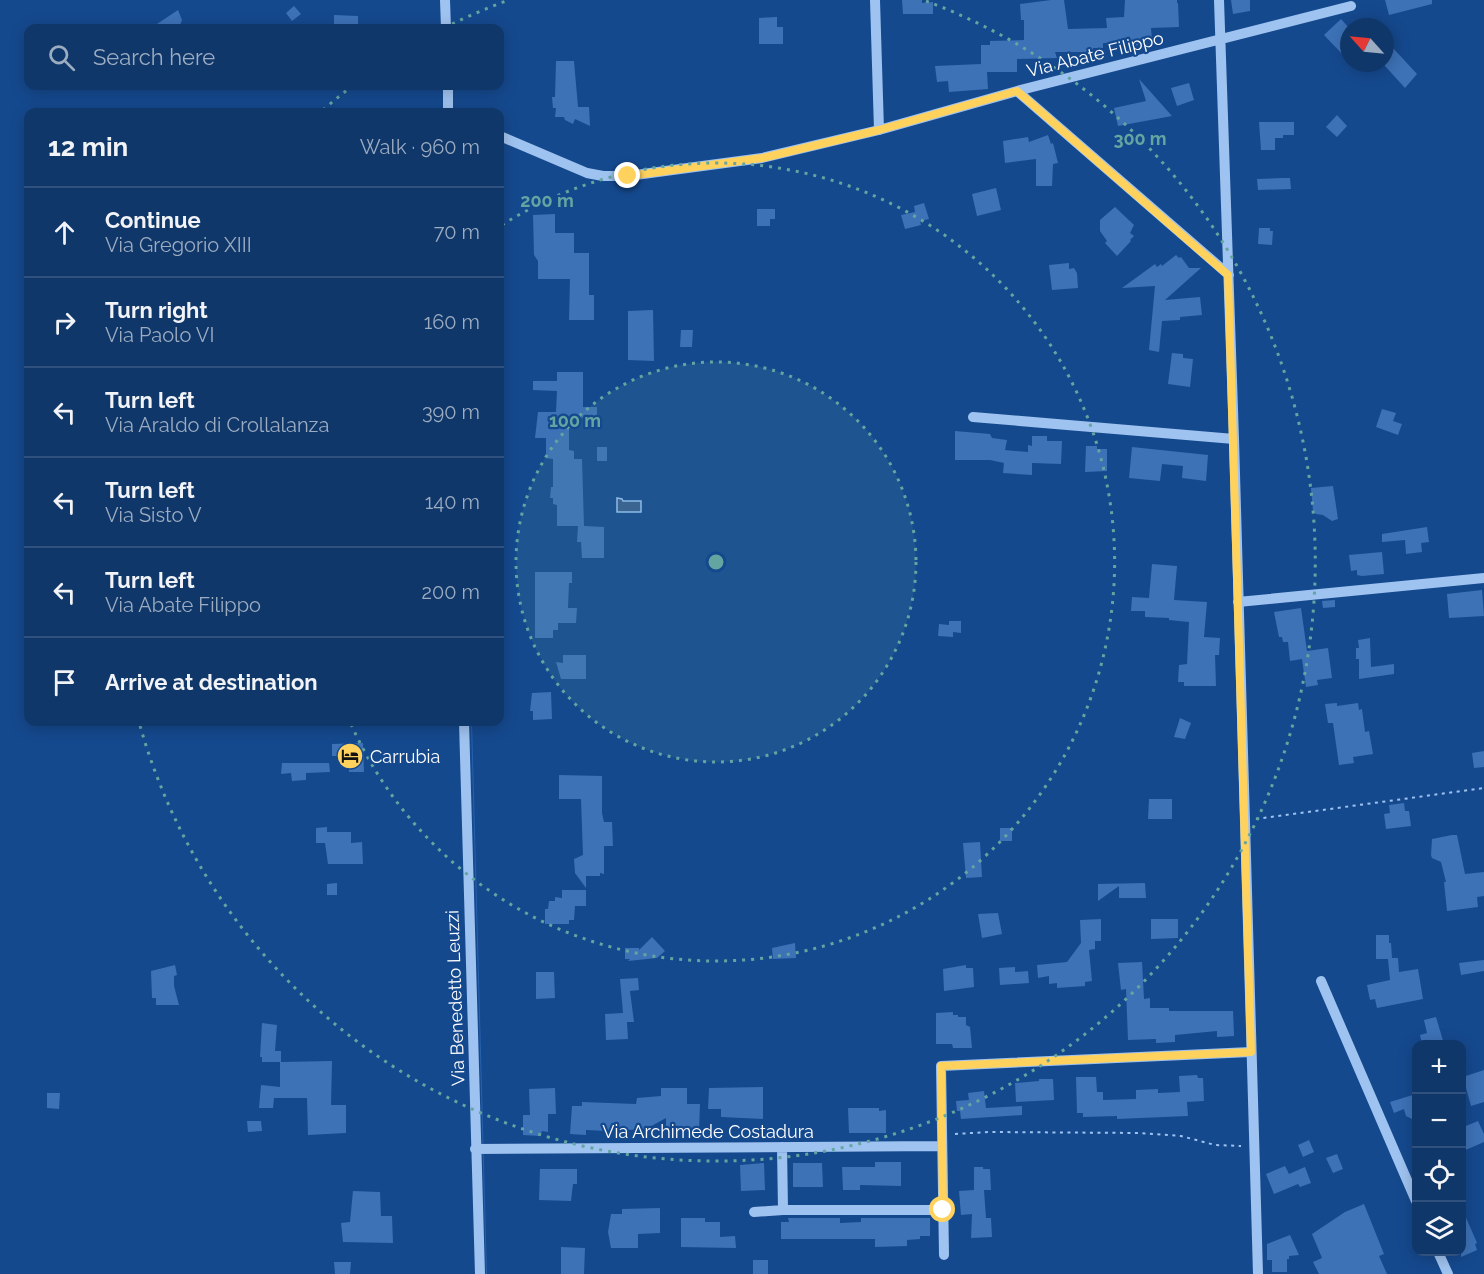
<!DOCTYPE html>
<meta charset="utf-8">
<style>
:root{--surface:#10376a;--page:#193f70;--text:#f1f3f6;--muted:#9cacc1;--line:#30517e}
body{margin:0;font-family:Raleway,sans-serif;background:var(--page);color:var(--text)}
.controls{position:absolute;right:18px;bottom:18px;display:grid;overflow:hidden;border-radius:12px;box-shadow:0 3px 15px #0003}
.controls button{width:54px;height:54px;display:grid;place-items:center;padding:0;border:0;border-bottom:2px solid var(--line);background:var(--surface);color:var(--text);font:30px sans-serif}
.compass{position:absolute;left:1340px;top:18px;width:54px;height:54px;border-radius:50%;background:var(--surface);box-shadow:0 3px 15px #0003;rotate:297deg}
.stop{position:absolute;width:18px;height:18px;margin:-14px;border:4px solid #ffd25e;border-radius:50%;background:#fff}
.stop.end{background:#ffd25e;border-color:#fff;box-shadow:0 2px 6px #0008}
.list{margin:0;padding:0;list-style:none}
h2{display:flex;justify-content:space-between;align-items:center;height:78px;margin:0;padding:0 24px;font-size:26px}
h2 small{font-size:20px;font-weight:400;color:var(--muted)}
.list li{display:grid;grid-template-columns:39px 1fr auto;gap:18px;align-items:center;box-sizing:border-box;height:90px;padding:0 24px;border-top:2px solid var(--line)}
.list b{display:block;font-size:22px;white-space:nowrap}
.list p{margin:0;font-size:20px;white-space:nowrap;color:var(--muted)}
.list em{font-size:20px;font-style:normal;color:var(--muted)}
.icon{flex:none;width:33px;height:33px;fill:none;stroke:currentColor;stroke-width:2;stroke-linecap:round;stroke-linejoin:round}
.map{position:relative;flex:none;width:1484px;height:1274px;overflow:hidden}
.search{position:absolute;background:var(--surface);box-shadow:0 3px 15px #0003;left:24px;top:24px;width:480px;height:66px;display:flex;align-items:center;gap:15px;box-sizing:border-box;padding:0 21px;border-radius:12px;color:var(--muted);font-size:22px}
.panel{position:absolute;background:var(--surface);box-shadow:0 3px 15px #0003;left:24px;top:108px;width:480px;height:618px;border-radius:12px}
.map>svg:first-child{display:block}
.green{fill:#2762ad}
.water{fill:#365c8f;stroke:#91bef3;stroke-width:1.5}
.building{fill:#3d72b7}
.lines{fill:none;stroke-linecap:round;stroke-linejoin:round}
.path{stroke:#9fc3f0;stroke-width:2;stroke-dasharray:3 4.5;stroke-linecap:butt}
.minor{stroke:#9fc3f0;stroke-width:10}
.route{stroke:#ffd25e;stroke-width:8}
.ring{fill:none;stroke:#63a6a1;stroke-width:3;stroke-dasharray:3 6}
.labels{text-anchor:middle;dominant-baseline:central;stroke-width:4.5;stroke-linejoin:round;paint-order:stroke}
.street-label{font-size:18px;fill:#fff;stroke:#15498e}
.poi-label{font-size:18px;fill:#fff;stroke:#15498e;text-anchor:start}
.centre{fill:#63a6a1;stroke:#15498e;stroke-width:3}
.ring-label{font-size:18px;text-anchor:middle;font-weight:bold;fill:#63a6a1;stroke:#15498e;stroke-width:4.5;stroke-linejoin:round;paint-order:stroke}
</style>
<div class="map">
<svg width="1484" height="1274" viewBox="0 0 1484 1274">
<rect width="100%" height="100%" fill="#15498e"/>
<!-- green -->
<path class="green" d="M471,722H472L487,1274H486Z"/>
<!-- water -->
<path class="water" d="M617,498L622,499L623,501H641V512H617Z"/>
<!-- building -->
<path class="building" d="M902,0H922V3L933,2V14H903Z
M1051,0H1064L1068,29L1107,28L1106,18L1124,17L1125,0H1177V3H1178L1179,27L1151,28L1152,40H1147V44L1132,46V43H1103V48H1093V52H1055L1057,58L1017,59V72H987L988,89L949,92L948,81L937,82L935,66L981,64V45H990V41L1024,40V20H1021L1020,4Z
M1231,0H1250V11L1233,14Z
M1385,0H1432V4L1389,15Z
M294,6L301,14L292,21L286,13Z
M178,10L182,20L179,28H151Z
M334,15L358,16V28H334Z
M777,17V27H783V44H759V18Z
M1341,19L1349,28V51L1344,56L1324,35Z
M1393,48L1417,74L1405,88L1385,66V57Z
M556,61H574L578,107H589L590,126L575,119L573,124L565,120L564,117H555L556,108H553L552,97H555Z
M1139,79L1172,116L1118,126L1114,108L1146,101Z
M1189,83L1194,100L1177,106L1171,88Z
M1337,115L1347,126L1337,137L1326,127Z
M1259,122H1294V135H1283V138H1275V150H1261Z
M1048,135L1051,144L1053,143L1058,163L1053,164L1052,186H1036V159L1005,163L1003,141L1028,137L1029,142Z
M1282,178H1290L1291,189L1258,190L1257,179Z
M996,188L1001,210L977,216L972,194Z
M924,203L929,219L920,221L921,225L905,229L901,215L915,212L914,206Z
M1115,207L1134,225L1130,233L1134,236L1130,240L1131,241L1117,256L1105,243L1107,241L1100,231V220Z
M757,209H775V219H770V226H757Z
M555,214V233H574V253H589V295H594V320H569L570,279H538V261L534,255L533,215Z
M1259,228H1270V231H1273L1272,245L1258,244Z
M1176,255L1179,258L1181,257L1189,268H1201L1165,300L1200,297L1202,315L1180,317V320L1162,321L1159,352L1149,350L1155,286L1122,288L1155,264L1157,267L1161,264L1162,266Z
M1069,263V269L1074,268L1077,273L1078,288L1052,290L1049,265Z
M653,310L654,361L628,360V311Z
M681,330H693L692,347H680Z
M1172,353L1183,354V358L1193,359L1190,387L1168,384Z
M557,372H583V407H597V418L569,417V450L574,451V459H582L584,526L604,527V558H582L581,542H577L578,526H557V505L553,504V498H550L551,487H553V459L546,458V438H535L538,412H556L557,391L533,390V381H557Z
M1382,409L1396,413L1393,421L1402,424L1398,435L1376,427Z
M955,431L990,434L992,438L1007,440L1005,450L1028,452V445L1032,446V436H1047V441H1062L1061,464L1032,463V475L1003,473L1004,463L990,460H955Z
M1086,446H1097V449H1107V471L1085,472Z
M597,447H607V461H597Z
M1132,447L1208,455L1206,481L1182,478L1183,466L1162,464L1160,481L1129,478Z
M1333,486L1338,519L1332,521L1323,515L1316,514L1313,511L1311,488Z
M1427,527L1429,542L1421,543L1422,552L1406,554L1405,540L1382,542V534Z
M1382,552L1384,574L1362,576L1357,575V570L1351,571L1349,555Z
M1152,564L1177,566L1174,600L1207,602L1204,637L1220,638L1219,655H1215L1216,686H1184V682H1178L1179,665L1187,664L1189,622L1169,620V618L1145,617V611H1131L1132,597L1149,598Z
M535,572H572V583H569L568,608H577L576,623H558V630H553V638H535Z
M1482,590L1484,616L1449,618L1447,594Z
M1335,600V607L1323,608L1322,601Z
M1301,608L1307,651L1328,648L1332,678L1317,680L1318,685L1306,687L1302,659L1290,661L1288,642H1283L1282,637H1279L1274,612Z
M949,621H961V633L953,632V637L938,636L939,624L949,625Z
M1370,638L1371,667L1394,664V674L1359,679V659H1356V648H1359L1358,640Z
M563,655H586V679H561L556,662L563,663Z
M551,692L552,719L533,720V711H530L532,693Z
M1337,703V706L1358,703L1359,710L1362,709L1365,732L1369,731L1373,754L1353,757L1354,763L1339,765L1333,723H1328L1325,704Z
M1180,718L1191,723L1185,739L1174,737Z
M363,743L364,772H349V767H341V756H332V744Z
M1484,751V767L1474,768L1472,753Z
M282,763H329L330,772L306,773V780L292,781L291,773L281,774Z
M559,775L602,776V813L604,822H612L613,846H604V874L600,873V876H586V888L575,873L574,859L583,855L581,799H559Z
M1149,799H1172V819H1148Z
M1404,803L1405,811H1409L1411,826L1386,829L1384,814L1390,813L1389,805Z
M327,827V832H351V843L362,842L363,864H328L325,843H316V828Z
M1000,828H1012V841H1000Z
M1452,835H1457L1465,874L1484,872V896L1477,897L1478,907L1447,911L1444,882H1446L1441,862L1432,858L1431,855L1432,839Z
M980,842L982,877L966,878L963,843Z
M337,883V895H327V884Z
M1145,883L1146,898H1119V886L1098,901V884Z
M562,890H586V906H575L574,920H569V924H545V909H548L549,901H555V897L562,898Z
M998,913L1002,934L982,938L978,914Z
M1101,919V941H1095V949L1089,950L1092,981L1085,982V986L1057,988V983L1049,984V976L1038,978L1037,965L1067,962L1081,943L1080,920Z
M1151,919H1178V938L1151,939Z
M1376,935H1389V943H1391L1392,958H1398L1399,972L1418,969L1423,999L1377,1008L1375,999L1370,1000L1367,985L1390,980L1388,959H1376Z
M652,937L665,951L657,958L628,961L630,959H625V948H639V950Z
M795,943L796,958L773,959L772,948Z
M1484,960V971L1461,975L1459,963Z
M1142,962L1144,999L1150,998V1008H1169V1011H1233L1234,1036L1217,1037V1031L1175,1035V1042L1156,1043V1039L1128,1040L1126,989L1121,990L1118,963Z
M175,965L177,975L174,976V986L179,1005H156V998H152L151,971Z
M966,965V968H973L974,987L944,991L943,969Z
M1015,967V972L1028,971L1029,983L1000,985L999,968Z
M536,972H554L555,998L536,999Z
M638,978L639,990L630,991L634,1022H627L628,1039L606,1040L605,1014L623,1013L620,979Z
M953,1012V1015H958V1017H966V1025L970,1027L972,1048H953L952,1044H936V1013Z
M1436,1017L1444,1044H1422L1420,1035L1427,1033L1424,1020Z
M262,1023L277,1025L275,1051H281V1062L332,1061L331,1105H346V1133L308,1135L307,1098H274L273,1108H259L261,1085L280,1087V1062H262V1057H260Z
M1484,1070V1102L1471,1106L1463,1077Z
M1197,1075L1198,1078H1203L1204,1101L1187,1102L1188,1116L1117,1119V1116L1083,1117V1113H1077L1076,1077H1096L1097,1092H1103V1100L1136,1099V1090L1158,1089V1093L1180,1092L1179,1076Z
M1039,1079H1053L1054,1100L1016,1102L1015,1083L1039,1081Z
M763,1087V1119L721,1117V1109H708L709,1088Z
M555,1088L556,1114H548V1132L542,1131L540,1136L523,1135V1115H530L529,1089Z
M661,1088H687V1104H700L699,1131H666V1118L646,1129L627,1130V1132L586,1130V1135L570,1134L572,1106H582V1102L636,1104L637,1098L661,1096Z
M984,1091L986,1108L1022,1106V1115L961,1119L960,1111H957L956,1101L969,1100L968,1093Z
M47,1093H60L59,1109L47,1108Z
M1416,1094V1121L1406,1116L1404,1109L1394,1113L1390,1102Z
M848,1108H879V1111L886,1110V1133H849Z
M247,1121H261L262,1131L248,1132Z
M1478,1121L1484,1134V1142L1461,1152V1128Z
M1309,1140L1314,1152L1303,1157L1298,1145Z
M1337,1154L1343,1169L1333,1173L1326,1158Z
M875,1162H901V1186L860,1185V1190H843L842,1167H875Z
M764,1163L765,1190L741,1191L740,1165Z
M793,1163H822L823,1187H793Z
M1285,1166L1289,1174L1305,1167L1311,1183L1300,1187L1298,1184L1274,1194L1266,1174Z
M974,1167H983V1169H990L991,1190H984L986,1218H991L992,1237L971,1238L972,1214L961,1215L959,1191L974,1190Z
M540,1169H577V1184H573L571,1201L539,1200Z
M353,1191L380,1192L381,1216H392L393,1243L343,1242L341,1223L350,1222Z
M1364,1204L1384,1254L1379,1256L1387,1274H1319L1313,1262L1322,1258L1312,1234L1345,1212Z
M1461,1206L1477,1243L1475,1244L1477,1250L1461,1257Z
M660,1208V1233L638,1234V1248H611L608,1232L611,1214H622V1209Z
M681,1218H705V1222H720V1237L735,1236L736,1248L681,1247Z
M788,1218H840V1223L861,1222V1218H930V1236H920V1239L907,1240V1246L875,1247V1239H781V1222H789Z
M1290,1235L1299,1255L1289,1256V1259H1287V1272H1272V1260H1267V1244Z
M561,1247L585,1248L584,1274H561Z
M753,1260H768V1274H753Z
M334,1262H351L350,1274H335Z"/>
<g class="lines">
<!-- path -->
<path class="path" d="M1256,819L1484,788
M955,1134L989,1132L1140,1133L1181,1136L1215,1145L1241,1146"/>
<!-- minor -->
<path class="minor" d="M445,0L446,28
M875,0L879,130
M1219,0L1234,439L1258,1274
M448,86V112
M1017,91L1229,275
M500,136L587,173L603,176H628L762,158L879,130L1017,91L1351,6
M973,417L1234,439
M1238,602L1484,578
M464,722L480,1274
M1321,981L1416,1201
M782,1147L783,1210
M475,1149L942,1146
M754,1212L783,1210H943
M1438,1252L1448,1274
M944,1255L941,1066L1251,1052"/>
</g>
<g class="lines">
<!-- route -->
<path class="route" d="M628,176L762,158L879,130L1017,91L1228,275L1251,1052L941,1066L943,1210"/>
</g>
<!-- distance rings -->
<circle cx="716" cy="562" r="200" fill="#63a6a1" fill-opacity=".12"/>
<g class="ring">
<circle cx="716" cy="562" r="200"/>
<path d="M502 225A399 399 0 1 1 351 724"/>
<path d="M323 110A599 599 0 0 1 351 87M444 28A599 599 0 0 1 506 1M926 1A599 599 0 1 1 139 722"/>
</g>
<!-- icons -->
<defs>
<symbol id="hotel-disc" viewBox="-11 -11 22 22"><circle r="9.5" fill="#ffd25e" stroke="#15498e"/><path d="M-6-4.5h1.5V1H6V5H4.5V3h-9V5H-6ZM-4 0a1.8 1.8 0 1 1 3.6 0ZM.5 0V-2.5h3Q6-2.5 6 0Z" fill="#111"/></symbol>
</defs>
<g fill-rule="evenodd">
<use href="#hotel-disc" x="335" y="741" width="30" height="30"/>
</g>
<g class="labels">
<!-- street labels -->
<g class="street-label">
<text transform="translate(1095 54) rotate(-14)">Via Abate Filippo</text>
<text transform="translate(455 998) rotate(-92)">Via Benedetto Leuzzi</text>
<text x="708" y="1131">Via Archimede Costadura</text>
</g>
<!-- poi labels -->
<g class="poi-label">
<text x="370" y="756">Carrubia</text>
</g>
</g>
<circle cx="716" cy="562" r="9" class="centre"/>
<g class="ring-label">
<text x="1140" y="145">300 m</text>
<text x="547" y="207">200 m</text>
<text x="575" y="427">100 m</text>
</g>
</svg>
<div class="controls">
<button>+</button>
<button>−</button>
<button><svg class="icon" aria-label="locate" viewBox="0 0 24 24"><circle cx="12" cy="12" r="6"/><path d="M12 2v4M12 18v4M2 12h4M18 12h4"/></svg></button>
<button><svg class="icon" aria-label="layers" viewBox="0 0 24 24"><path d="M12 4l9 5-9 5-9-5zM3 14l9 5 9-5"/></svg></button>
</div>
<svg class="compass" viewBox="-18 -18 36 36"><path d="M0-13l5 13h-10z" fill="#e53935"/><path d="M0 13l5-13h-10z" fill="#9cacc1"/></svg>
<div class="stop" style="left:943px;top:1210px"></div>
<div class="stop end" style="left:628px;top:176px"></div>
<div class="search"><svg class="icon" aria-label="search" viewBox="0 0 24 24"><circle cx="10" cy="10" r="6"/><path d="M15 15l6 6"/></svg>Search here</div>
<section class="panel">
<h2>12 min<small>Walk · 960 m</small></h2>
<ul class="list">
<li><svg class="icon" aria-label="ahead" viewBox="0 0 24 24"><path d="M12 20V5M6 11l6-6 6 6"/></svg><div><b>Continue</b><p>Via Gregorio XIII</p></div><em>70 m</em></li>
<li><svg class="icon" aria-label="right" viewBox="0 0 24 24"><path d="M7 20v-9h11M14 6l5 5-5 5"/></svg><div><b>Turn right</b><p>Via Paolo VI</p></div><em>160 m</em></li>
<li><svg class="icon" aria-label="left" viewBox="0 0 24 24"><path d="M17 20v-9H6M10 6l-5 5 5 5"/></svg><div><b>Turn left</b><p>Via Araldo di Crollalanza</p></div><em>390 m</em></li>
<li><svg class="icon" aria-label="left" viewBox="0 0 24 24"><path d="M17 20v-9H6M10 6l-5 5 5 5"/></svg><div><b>Turn left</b><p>Via Sisto V</p></div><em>140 m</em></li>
<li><svg class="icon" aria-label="left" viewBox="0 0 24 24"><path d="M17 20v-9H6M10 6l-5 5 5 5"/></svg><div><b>Turn left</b><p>Via Abate Filippo</p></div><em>200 m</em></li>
<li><svg class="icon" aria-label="arrive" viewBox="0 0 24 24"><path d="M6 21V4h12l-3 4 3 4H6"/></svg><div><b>Arrive at destination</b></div></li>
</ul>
</section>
</div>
